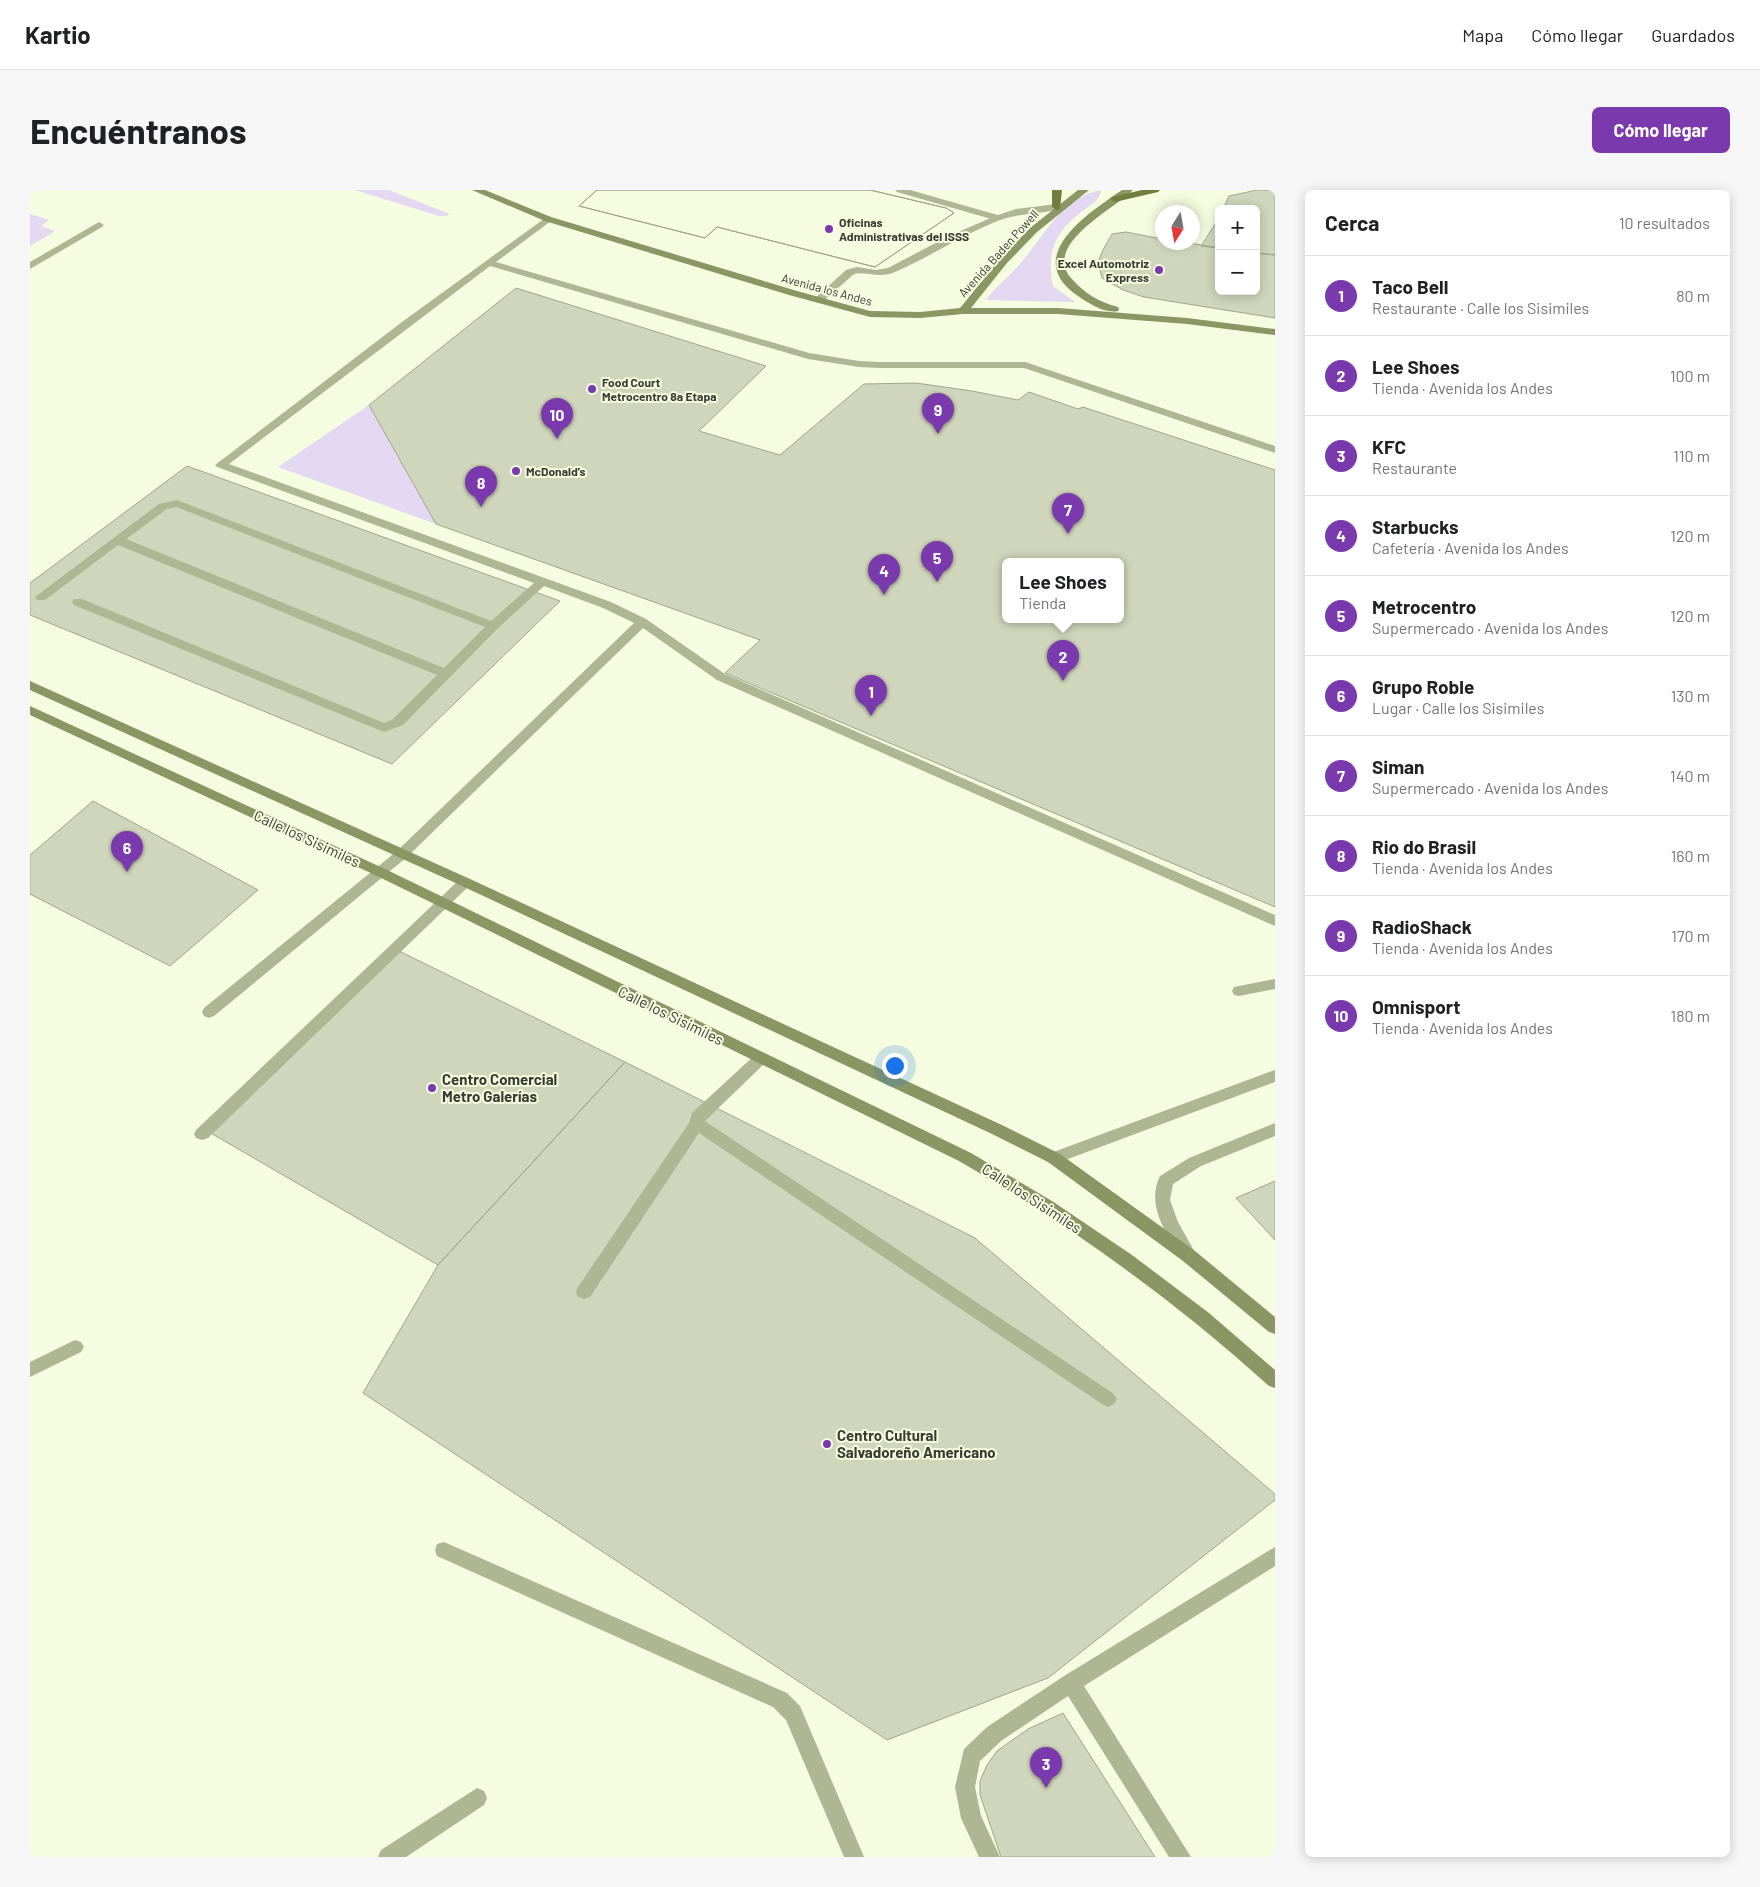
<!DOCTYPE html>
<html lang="es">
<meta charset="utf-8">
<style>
:root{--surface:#fff;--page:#f6f6f6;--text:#202124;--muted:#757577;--line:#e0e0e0;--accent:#7a39ad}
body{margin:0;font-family:Barlow,sans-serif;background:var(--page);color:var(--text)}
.controls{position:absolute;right:15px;top:15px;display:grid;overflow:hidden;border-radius:8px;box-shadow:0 2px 12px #0003}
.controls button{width:45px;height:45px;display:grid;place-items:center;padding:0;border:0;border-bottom:1px solid var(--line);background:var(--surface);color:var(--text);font:25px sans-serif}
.compass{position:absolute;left:1125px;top:15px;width:45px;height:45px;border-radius:50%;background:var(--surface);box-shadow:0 2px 12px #0003;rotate:191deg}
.you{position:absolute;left:864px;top:875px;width:18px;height:18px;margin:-12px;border:4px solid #fff;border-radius:50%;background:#1a73e8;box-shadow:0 0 0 8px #1a73e833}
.badge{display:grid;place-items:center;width:32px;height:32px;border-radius:50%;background:var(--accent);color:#fff;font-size:16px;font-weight:700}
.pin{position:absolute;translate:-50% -41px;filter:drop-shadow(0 1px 2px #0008)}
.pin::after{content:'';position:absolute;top:26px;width:18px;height:15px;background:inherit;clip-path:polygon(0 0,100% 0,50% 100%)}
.popup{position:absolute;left:972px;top:368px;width:122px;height:65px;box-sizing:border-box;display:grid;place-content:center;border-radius:8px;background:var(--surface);filter:drop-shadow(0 1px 4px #0005);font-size:16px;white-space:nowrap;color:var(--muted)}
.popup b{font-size:19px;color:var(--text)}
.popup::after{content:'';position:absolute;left:50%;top:100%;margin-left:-10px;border:10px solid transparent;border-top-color:var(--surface)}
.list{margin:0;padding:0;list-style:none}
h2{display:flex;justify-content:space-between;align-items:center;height:65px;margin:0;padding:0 20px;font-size:21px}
h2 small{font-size:16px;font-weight:400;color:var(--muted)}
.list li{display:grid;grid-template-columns:32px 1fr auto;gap:15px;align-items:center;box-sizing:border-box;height:80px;padding:0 20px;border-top:1px solid var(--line)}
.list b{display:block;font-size:19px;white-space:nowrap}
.list p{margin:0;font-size:16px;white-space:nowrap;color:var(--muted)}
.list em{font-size:16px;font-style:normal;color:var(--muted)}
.map{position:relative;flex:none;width:1245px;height:1667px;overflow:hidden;border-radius:8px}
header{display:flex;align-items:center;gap:30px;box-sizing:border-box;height:70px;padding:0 25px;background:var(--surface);border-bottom:1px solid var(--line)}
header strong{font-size:24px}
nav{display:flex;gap:28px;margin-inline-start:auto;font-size:18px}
.intro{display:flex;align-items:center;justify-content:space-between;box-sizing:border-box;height:120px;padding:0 30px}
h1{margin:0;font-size:35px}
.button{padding:12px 22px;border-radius:8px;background:var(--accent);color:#fff;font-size:18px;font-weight:700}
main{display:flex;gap:30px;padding:0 30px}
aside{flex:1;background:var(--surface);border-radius:8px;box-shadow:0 2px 12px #0003}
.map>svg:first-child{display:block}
.green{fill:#e3d7f1}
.building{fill:#cfd6bb;stroke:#9fa68c;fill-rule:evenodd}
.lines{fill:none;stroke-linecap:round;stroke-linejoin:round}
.lane{fill:#aeb694;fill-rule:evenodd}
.street{fill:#aeb694;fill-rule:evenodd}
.secondary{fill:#8a9663;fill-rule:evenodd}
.primary{fill:#717e3d;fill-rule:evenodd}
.poi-dot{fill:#7a39ad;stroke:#f5fce0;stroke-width:2}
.labels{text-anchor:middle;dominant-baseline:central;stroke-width:4;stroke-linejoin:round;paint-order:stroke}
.far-poi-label{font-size:12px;font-weight:bold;fill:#383b30;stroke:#f5fce0;text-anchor:start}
.far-street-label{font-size:12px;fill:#383b30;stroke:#f5fce0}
.street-label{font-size:15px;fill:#383b30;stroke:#f5fce0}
.poi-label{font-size:15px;font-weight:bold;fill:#383b30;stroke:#f5fce0;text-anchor:start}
</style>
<header>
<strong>Kartio</strong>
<nav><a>Mapa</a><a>Cómo llegar</a><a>Guardados</a></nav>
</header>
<div class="intro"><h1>Encuéntranos</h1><a class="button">Cómo llegar</a></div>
<main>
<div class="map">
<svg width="1245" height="1667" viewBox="0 0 1245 1667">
<rect width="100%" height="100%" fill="#f5fce0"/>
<!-- green -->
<path class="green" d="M325,0H359L420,24L416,26H409Z
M1071,0C1070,11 1059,16 1051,22C1024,43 1016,64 1023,96L1045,112L956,110C965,97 978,88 988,76C1013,49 1030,7 1071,0Z
M0,24L19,30L11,36L25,41L0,56Z
M339,215L406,334L248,277Z"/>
<!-- building -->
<path class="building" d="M567,0H840L916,18L924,23L845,77L687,37L675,48L549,16Z
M567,0H840L916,18L924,23L845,77L687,37L675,48L549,16Z
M1227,0H1245V65L1226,63V19H1193L1199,6Z
M1189,28V58L1171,56Z
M1096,42L1132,49V52H1154L1189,58V101H1226V63L1245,65V128L1114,107L1093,100L1072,88L1068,72L1073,60L1082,44Z
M486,98L736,176L669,241L750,265L834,194L886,193L942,201L988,210L999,202L1048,219L1053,217L1245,280V717L695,483L730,450L406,334L339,215ZM976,372H1090V430H976Z
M157,276L530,411L362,574L0,425V393Z
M63,611L228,700L140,776L0,704V665Z
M369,761L595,872L408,1075L179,942Z
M595,872L945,1048L1245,1304V1310L1018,1488L857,1550L333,1203L408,1075Z
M1245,991V1050L1206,1008Z
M1033,1523L1125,1667H971L950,1605V1591L957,1575L967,1561L998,1539Z"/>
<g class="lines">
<!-- lane -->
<path class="lane" d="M865,0H880L971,26L973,28L971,30H965L867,2Z
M518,26L521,27V31L466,72L779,163L829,171L850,172H995L1245,256V263L994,178H850L829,177L778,169L460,76L199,274L581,412L616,429L695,484L1245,725V736L687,490L613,438L377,667L184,826L179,828L174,826L172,822L174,818L367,661L604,433L573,418L514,396L467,439L373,535L354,542L44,415L42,412L44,409H52L354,533L363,529L407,485L88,355L15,410H7L5,407L129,314L147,310L461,431L504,393L187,277L185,275L372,132ZM146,317L455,437L414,478L96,349L137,319Z
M69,32L74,35L72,37L0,79V72Z
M435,687L440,689L442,692L440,695L178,948L172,950L166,948L164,944L166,940L430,689Z
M1245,789V799L1209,806L1204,805L1202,801L1204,797L1209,796Z
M731,862L736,864L739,868L736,872L675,931L1084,1204L1087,1209L1084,1214L1078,1217L1072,1214L669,943L560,1107L554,1109L548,1107L546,1102L548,1097L659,933L662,923L726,864Z
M1245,880V892L1030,972L1024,974L1018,972L1016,968L1018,964Z
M1245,933V946L1171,976L1143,994L1140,1010L1148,1032L1167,1066L1165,1071L1159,1073L1153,1071C1138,1046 1115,1016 1130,986L1159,968Z
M45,1150L51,1152L54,1157L51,1162L0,1187V1172Z
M414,1352L757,1503L770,1516L834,1667H814L756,1530L743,1517L407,1366L405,1360L407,1354Z
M1245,1357V1376L1054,1496L1161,1667H1139L1038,1506L971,1551L950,1571L945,1597L951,1626L970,1667H949L931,1628L925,1597L934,1559L957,1537L1034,1486Z"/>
<!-- street -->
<path class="street" d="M1027,14L1032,17L1030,19C1011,24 992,23 973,29C935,43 902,66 865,82C849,89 836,81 824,84L792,112L788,113L783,110L816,80L827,77L846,80L858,78L917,47L965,26L986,19Z
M447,1598L454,1601L457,1608L454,1615L376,1667H348L351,1660Z"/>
<!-- secondary -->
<path class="secondary" d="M442,0H455L521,27L767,101L840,121L890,122L930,118L970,69L1000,38L1048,0H1059L1007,42L977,73L941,118H1028L1157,128L1245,139V145L1157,134L1028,124H933L890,128L840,127L759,105L515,31Z
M1092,0H1103C1086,18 1010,55 1042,89C1054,103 1069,112 1088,117L1089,119L1088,121C1075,124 1058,113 1048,106C991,67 1057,24 1092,0Z
M0,491L440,689L974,936L1030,964L1165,1061L1245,1127V1144L1239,1142L1153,1071L1018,972L962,944L430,695L0,500Z
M0,516L355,679L941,963L1022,1011L1102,1065L1179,1123L1245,1180V1198L1239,1196C1144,1110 1041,1036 929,971L345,685L0,525Z"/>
<!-- primary -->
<path class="primary" d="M1022,0H1032L1030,19L1027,20L1022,17Z
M1112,0H1130L1128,2L1085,12L1080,9L1082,7Z"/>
</g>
<!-- markers -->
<g class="poi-dot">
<circle cx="799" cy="39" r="5"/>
<circle cx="1129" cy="80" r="5"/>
<circle cx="562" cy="199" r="5"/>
<circle cx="486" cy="281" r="5"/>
<circle cx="402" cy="898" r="5"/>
<circle cx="797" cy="1254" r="5"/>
</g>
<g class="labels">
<!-- far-poi labels -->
<g class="far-poi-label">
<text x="809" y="32">Oficinas<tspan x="809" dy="14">Administrativas del ISSS</tspan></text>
<text x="1119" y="73" text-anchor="end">Excel Automotriz<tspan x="1119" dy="14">Express</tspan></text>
<text x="572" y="192">Food Court<tspan x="572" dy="14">Metrocentro 8a Etapa</tspan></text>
<text x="496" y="281">McDonald's</text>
</g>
<!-- far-street labels -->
<g class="far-street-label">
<text transform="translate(968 63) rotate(-48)">Avenida Baden Powell</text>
<text transform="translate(797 99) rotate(15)">Avenida los Andes</text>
</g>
<!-- street labels -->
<g class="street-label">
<text transform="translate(277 648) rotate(25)">Calle los Sisimiles</text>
<text transform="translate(641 825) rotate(26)">Calle los Sisimiles</text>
<text transform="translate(1002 1008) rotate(33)">Calle los Sisimiles</text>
</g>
<!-- poi labels -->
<g class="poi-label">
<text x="412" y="889">Centro Comercial<tspan x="412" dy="17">Metro Galerías</tspan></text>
<text x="807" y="1245">Centro Cultural<tspan x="807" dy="17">Salvadoreño Americano</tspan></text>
</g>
</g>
</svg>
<div class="controls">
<button>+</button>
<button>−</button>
</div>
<svg class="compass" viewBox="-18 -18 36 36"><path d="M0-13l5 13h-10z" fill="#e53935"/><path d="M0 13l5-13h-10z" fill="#757577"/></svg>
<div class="you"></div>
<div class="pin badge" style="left:841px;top:526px">1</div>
<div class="pin badge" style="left:1033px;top:491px">2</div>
<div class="popup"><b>Lee Shoes</b>Tienda</div>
<div class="pin badge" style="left:1016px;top:1598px">3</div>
<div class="pin badge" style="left:854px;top:405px">4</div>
<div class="pin badge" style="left:907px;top:392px">5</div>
<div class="pin badge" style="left:97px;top:682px">6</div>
<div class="pin badge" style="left:1038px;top:344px">7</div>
<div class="pin badge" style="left:451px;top:317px">8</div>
<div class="pin badge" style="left:908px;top:244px">9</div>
<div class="pin badge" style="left:527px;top:249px">10</div>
</div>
<aside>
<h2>Cerca<small>10 resultados</small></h2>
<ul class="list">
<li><span class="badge">1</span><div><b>Taco Bell</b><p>Restaurante · Calle los Sisimiles</p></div><em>80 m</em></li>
<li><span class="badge">2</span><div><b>Lee Shoes</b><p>Tienda · Avenida los Andes</p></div><em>100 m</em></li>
<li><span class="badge">3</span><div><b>KFC</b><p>Restaurante</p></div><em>110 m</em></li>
<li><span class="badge">4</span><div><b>Starbucks</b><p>Cafetería · Avenida los Andes</p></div><em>120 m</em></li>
<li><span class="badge">5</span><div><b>Metrocentro</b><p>Supermercado · Avenida los Andes</p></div><em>120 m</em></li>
<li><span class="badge">6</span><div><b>Grupo Roble</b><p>Lugar · Calle los Sisimiles</p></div><em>130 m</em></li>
<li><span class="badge">7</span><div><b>Siman</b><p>Supermercado · Avenida los Andes</p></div><em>140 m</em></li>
<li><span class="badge">8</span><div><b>Rio do Brasil</b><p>Tienda · Avenida los Andes</p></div><em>160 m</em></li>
<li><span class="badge">9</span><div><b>RadioShack</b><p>Tienda · Avenida los Andes</p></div><em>170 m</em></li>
<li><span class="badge">10</span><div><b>Omnisport</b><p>Tienda · Avenida los Andes</p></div><em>180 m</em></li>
</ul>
</aside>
</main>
